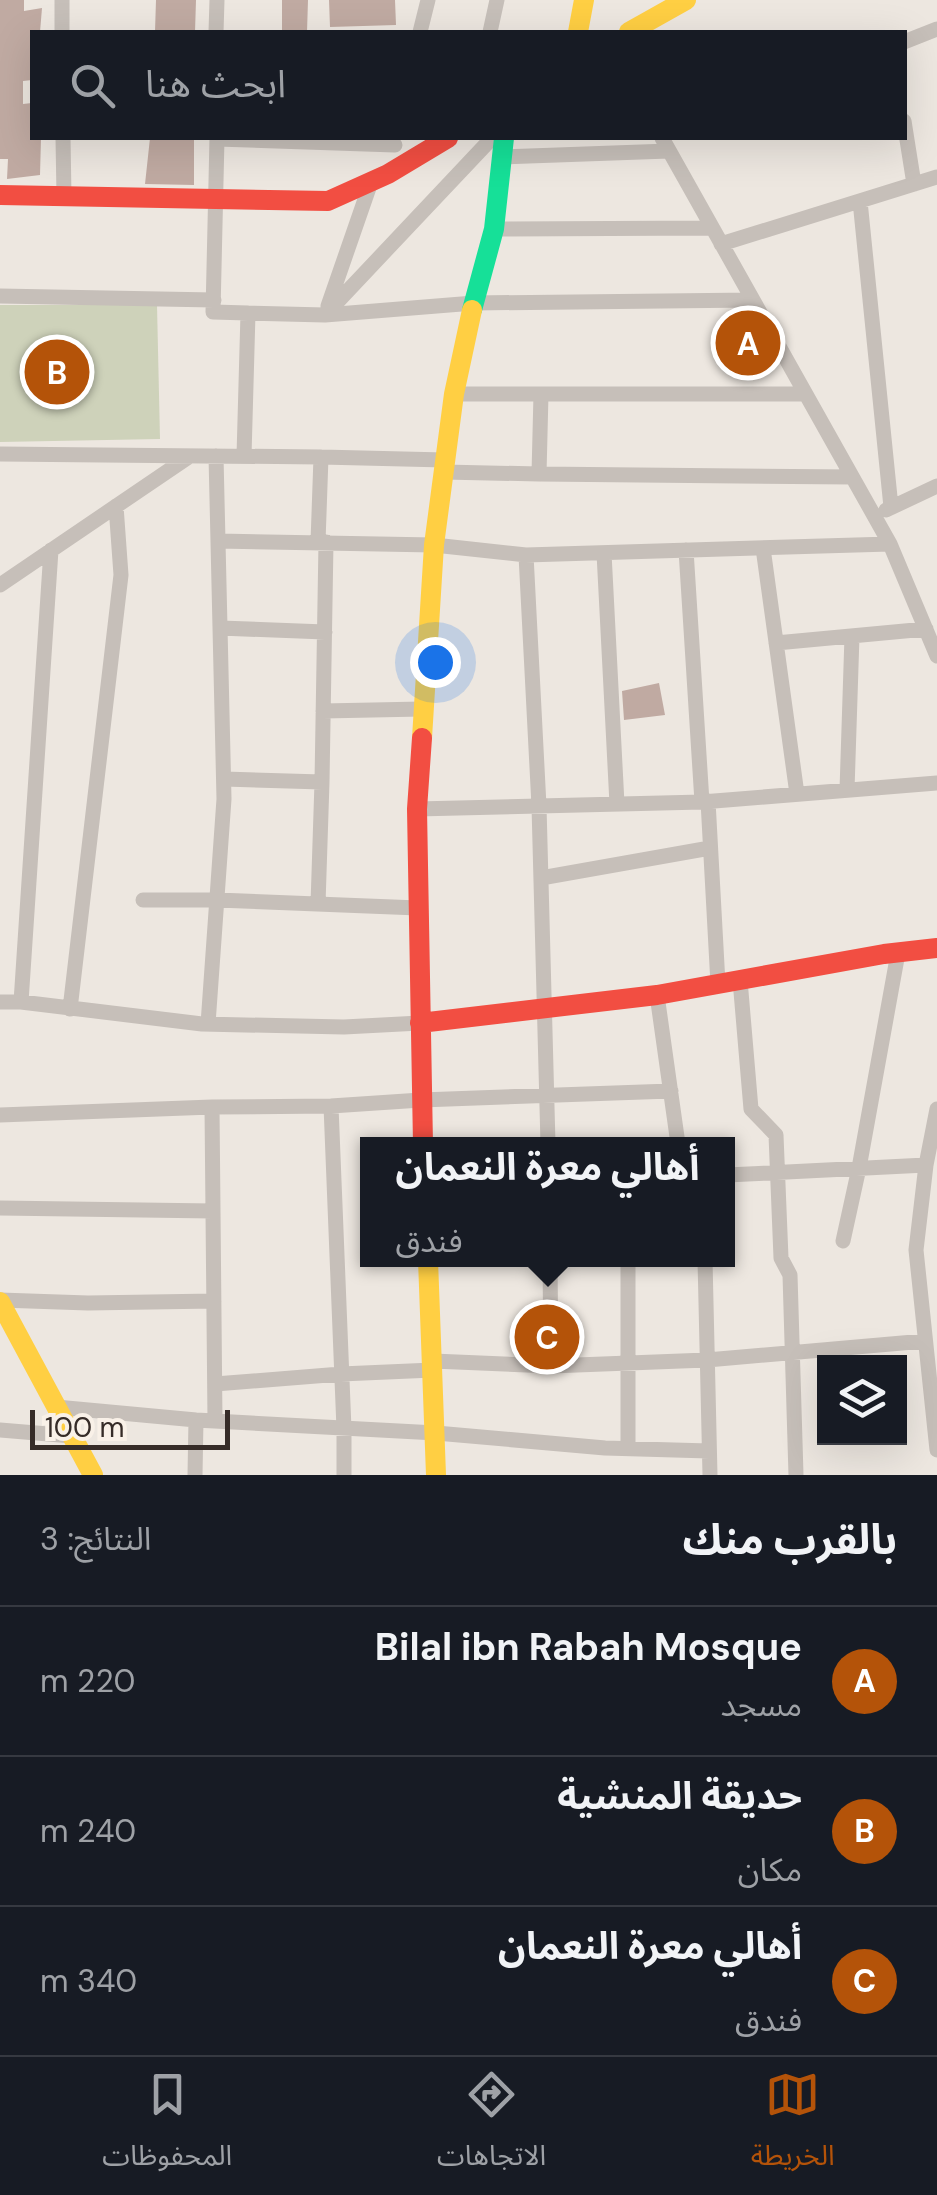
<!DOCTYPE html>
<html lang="ar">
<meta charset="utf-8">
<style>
:root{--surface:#171b24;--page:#20242c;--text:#f1f3f6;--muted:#9ea1a6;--line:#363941;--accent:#b45309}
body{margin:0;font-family:"DM Sans","Noto Sans Arabic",sans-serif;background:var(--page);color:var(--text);direction:rtl}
.controls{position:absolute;right:30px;bottom:30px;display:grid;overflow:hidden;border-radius:0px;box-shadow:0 10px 40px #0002}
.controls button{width:90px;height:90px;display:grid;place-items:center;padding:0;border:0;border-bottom:2px solid var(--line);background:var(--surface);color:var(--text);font:50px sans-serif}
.scale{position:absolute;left:30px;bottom:25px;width:200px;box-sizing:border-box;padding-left:10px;border:5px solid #362c28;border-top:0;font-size:28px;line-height:35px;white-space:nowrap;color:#362c28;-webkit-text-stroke:8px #f9f1e8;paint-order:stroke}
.you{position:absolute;left:435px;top:662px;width:35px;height:35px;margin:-25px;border:8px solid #fff;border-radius:50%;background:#1a73e8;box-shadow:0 0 0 15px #1a73e833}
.badge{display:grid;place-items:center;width:65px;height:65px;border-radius:50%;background:var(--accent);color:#fff;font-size:32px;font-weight:700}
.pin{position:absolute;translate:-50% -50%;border:5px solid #fff;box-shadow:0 2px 10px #0006}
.popup{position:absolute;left:360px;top:1137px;width:375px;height:130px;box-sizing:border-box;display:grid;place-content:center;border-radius:0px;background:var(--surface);filter:drop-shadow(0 2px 8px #0005);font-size:32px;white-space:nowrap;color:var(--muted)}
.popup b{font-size:38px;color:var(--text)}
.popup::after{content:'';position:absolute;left:50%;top:100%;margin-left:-20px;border:20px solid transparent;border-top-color:var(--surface)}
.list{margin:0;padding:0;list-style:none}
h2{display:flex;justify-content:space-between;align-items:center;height:130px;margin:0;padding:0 40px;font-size:42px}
h2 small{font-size:32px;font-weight:400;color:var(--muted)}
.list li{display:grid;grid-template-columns:65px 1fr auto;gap:30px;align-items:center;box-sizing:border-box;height:150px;padding:0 40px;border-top:2px solid var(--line)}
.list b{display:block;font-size:38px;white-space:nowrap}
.list p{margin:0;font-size:32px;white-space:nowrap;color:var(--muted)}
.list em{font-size:32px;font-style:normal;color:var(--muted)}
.icon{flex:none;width:55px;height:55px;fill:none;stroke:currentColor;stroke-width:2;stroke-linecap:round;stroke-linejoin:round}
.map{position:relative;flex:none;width:937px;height:1475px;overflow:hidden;direction:ltr}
.search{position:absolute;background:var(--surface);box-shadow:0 10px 40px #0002;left:30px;right:30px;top:30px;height:110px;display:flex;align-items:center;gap:25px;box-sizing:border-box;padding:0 35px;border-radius:0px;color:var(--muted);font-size:38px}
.sheet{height:580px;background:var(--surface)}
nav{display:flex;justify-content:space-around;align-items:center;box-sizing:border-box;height:140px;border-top:2px solid var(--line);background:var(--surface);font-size:28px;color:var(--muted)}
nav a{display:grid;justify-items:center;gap:5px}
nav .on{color:var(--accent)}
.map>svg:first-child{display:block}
.green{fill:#ced2ba}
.building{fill:#c0aaa2}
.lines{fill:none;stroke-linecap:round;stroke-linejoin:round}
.street{stroke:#c6bfb9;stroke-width:15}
.fast{stroke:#16e098;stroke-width:20}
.slow{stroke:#ffcf43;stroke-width:20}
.jam{stroke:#f24e42;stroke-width:20}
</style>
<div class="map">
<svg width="937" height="1475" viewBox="0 0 937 1475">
<rect width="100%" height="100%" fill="#ede7e0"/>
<!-- green -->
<path class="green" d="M0,305H157L160,439L0,442Z"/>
<!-- building -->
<path class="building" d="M0,0H24V11L42,8L40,32L32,30V80L23,81V104L32,103V138H41L40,175L7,179L8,159H0Z
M156,0H196L195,32H155Z
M282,0H308L307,32H282Z
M329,0H395L396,25L330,27Z
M150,138H194V185L145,184Z
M758,331L776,364L732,365V333Z
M659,683L665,715L624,720L622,691Z"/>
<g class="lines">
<!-- street -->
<path class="street" d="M62,0V32
M216,32L217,0
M420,32L428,0
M490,32L497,0
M904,42L937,29
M904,121L914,184
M63,138L64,196
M217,138L213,312L248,313L244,456
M662,138L890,544L937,656
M217,139L395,145
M503,157L669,151
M860,201L891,507
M494,229L712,228
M721,244L937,177
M0,296L214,300
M328,306L371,182
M248,313L325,315L474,303L752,300
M325,315L492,138
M454,394H805
M541,394L539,474L852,477
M0,454L321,457L445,460
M444,472L539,474
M886,510L937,486
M218,541L434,545L526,555L890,544
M318,542L321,457
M763,548L797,794
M686,550L702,802
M604,553L617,804
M526,555L539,806L548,1144
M0,585L190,456
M220,628L325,632
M776,643L926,629
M323,711L422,709
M224,779L322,782L326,542
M847,790L852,636
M708,801L718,984
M417,809L702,802L937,783
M541,878L710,848
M143,900H217L418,908
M318,904L322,782
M740,980L751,1109L776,1135L781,1258L790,1275L796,1475
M657,995L678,1144
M0,1002H21L202,1024L344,1027L420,1023
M21,1002L51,550
M70,1009L121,575L116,506
M208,1024L224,799L216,456
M331,1106L344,1429V1475
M212,1107L215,1421
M937,1109L926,1165L916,1250L937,1450
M0,1115L212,1107L331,1106L421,1100L671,1091
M727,1175L926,1165
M0,1208L213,1211
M843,1241L859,1168L898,953
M550,1260L551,1366
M628,1260V1448
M705,1260L710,1475
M0,1300L88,1303L214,1301
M433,1361L551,1366L707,1360L925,1341
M215,1384L341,1374L433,1370
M56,1407L196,1420L436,1433L605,1448L709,1451
M0,1430L72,1436
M195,1475L196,1420"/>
<!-- fast -->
<path class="fast" d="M472,310L494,229L504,138"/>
<!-- slow -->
<path class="slow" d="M578,32L584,0
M629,32L686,0
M422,738L434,545L454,394L472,310
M428,1260L436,1475
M0,1302L93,1475"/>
<!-- jam -->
<path class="jam" d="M0,195L328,201L388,174L448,138
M422,738L417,809L423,1144
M420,1023L657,995L884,954L937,948"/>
</g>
</svg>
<div class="controls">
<button><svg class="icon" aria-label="layers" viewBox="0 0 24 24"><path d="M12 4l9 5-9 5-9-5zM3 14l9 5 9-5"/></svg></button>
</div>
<div class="scale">100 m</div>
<div class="you"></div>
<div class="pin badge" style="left:748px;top:343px">A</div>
<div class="pin badge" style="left:57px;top:372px">B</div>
<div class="pin badge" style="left:547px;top:1337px">C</div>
<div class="popup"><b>أهالي معرة النعمان</b>فندق</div>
<div class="search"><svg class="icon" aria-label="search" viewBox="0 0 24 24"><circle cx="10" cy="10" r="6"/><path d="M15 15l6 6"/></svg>ابحث هنا</div>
</div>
<section class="sheet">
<h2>بالقرب منك<small>النتائج: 3</small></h2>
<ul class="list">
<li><span class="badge">A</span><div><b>Bilal ibn Rabah Mosque</b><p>مسجد</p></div><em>220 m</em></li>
<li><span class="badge">B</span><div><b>حديقة المنشية</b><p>مكان</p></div><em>240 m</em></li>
<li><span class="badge">C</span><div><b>أهالي معرة النعمان</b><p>فندق</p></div><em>340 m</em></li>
</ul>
</section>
<nav>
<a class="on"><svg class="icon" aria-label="map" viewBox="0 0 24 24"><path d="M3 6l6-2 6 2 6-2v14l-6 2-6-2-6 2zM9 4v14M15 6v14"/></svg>الخريطة</a>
<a><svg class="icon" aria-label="directions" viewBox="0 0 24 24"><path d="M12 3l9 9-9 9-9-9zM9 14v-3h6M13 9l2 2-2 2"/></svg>الاتجاهات</a>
<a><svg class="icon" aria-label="saved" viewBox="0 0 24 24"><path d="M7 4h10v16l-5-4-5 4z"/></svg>المحفوظات</a>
</nav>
